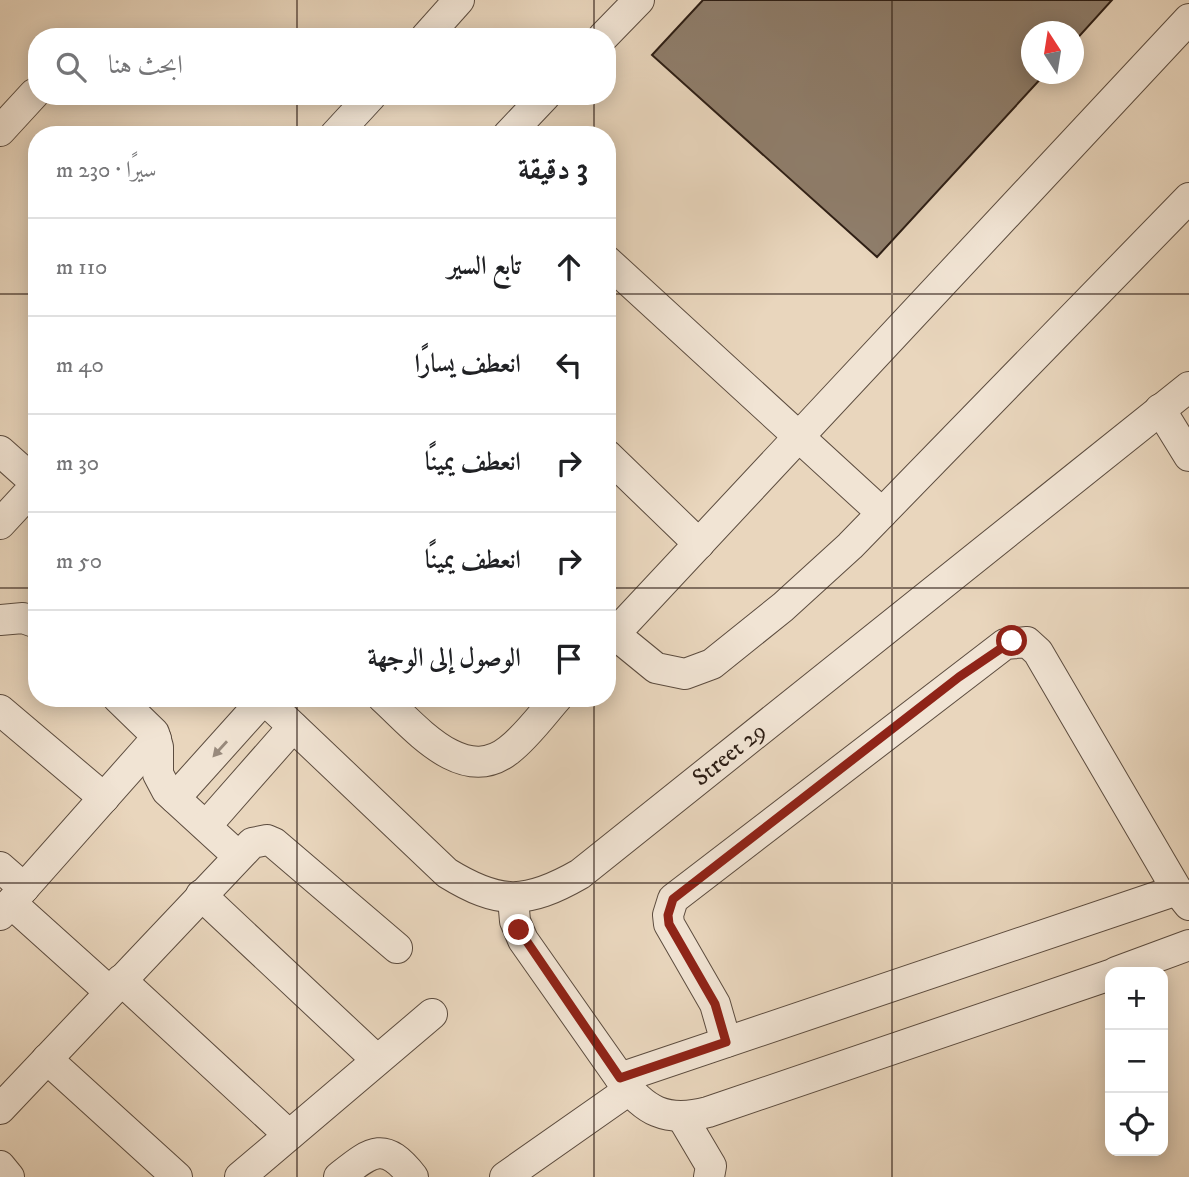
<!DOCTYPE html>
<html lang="ar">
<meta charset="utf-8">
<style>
:root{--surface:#fff;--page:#f6f6f6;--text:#202124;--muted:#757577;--line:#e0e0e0}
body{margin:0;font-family:"IM FELL DW Pica",Amiri,serif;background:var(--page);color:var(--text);direction:rtl}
.controls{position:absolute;right:21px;bottom:21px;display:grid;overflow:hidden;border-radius:14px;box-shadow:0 4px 18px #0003}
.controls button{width:63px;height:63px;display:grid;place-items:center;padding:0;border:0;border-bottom:2px solid var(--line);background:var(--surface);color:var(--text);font:35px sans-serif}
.compass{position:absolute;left:1021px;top:21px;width:63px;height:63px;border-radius:50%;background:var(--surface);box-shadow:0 4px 18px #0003;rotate:348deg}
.stop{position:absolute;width:21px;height:21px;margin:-16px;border:5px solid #8f2418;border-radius:50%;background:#fff}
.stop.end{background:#8f2418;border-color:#fff;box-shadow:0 2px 7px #0008}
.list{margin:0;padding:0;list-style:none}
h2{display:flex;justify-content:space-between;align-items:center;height:91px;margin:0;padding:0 28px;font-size:30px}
h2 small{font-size:23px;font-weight:400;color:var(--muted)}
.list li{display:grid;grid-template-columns:46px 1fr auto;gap:21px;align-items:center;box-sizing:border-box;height:98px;padding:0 28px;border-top:2px solid var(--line)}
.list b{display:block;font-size:26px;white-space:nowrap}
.list em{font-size:23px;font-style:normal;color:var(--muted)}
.icon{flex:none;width:38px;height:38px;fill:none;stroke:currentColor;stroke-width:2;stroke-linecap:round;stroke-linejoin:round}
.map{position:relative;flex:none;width:1189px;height:1177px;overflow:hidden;direction:ltr}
.search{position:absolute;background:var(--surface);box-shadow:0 4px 18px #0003;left:28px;top:28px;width:588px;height:77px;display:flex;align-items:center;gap:18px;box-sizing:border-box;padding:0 24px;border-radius:28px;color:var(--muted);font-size:26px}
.panel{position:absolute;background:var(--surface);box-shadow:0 4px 18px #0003;left:28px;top:126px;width:588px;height:581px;border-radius:28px;direction:rtl}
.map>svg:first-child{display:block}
.building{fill:#8f7e6c;stroke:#2d1e15;stroke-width:2}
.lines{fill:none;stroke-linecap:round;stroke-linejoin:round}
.minor-casing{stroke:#5c4c3f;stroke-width:32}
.minor{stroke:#f1e4d4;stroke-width:30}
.oneway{fill:#998b7e}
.route{stroke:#8f2418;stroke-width:9}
.grid{fill:none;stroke:#2d1e15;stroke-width:2;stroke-opacity:0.55}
.labels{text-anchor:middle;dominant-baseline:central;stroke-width:6;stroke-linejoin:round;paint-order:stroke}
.street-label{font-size:24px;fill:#2d1e15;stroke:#f1e4d4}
</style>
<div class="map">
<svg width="1189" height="1177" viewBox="0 0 1189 1177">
<rect width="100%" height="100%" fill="#e9d6bd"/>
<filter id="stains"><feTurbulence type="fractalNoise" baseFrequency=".00286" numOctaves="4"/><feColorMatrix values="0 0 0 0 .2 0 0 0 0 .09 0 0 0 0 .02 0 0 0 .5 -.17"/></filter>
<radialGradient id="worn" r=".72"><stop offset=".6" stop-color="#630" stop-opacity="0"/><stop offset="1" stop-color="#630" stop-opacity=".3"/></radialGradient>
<!-- building -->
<path class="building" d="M703,0H1112L1074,42V32H1032V74H1045L877,257L652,55Z"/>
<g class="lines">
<defs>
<g id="minor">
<path d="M426,37L459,0"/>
<path d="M603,37L639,0"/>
<path d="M0,131L34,94"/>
<path d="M335,135L371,96"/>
<path d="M508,135L545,96"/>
<path d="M607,261L882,513"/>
<path d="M1160,409L1189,456"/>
<path d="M0,451L37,484L0,524"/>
<path d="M607,455L699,544"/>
<path d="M0,620L23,618L37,623"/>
<path d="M607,628L656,668L685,674L712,664L783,607L850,546L1189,198"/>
<path d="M607,642L1189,19"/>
<path d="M118,698L154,733L158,747V774L167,791L238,856"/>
<path id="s1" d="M263,698L447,873C499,905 526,905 580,874L1189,387"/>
<path d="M383,698C415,727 463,787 509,750C527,736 542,715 557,698"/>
<path d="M0,710L104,798"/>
<path d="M175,798L264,699"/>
<path d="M206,826L293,727"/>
<path d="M0,867L24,888"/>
<path d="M201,895L377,1060"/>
<path d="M513,898L515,921L523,940L620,1078C644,1111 666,1123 708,1112L1110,975"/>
<path d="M11,903L110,992"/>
<path d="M0,915L156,739"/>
<path d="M1116,972L1189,945"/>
<path d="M121,980L289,1135"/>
<path d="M726,1042L715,1004L669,924L668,915L673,899L1005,644L1027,642L1038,652L1177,890L1189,905"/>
<path d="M47,1059L177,1177"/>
<path d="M620,1078L1177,890"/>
<path d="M0,1109L252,843L267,840L274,843L397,948"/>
<path d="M682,1117L711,1166L709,1177"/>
<path d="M0,1166L9,1177"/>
<path d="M240,1177L432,1014"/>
<path d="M339,1177C372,1151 384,1140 413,1177"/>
<path d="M505,1177L629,1090"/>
</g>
</defs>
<!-- minor casing -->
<use href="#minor" class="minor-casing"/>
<!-- minor -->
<use href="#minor" class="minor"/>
</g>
<!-- one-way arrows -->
<defs><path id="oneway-solid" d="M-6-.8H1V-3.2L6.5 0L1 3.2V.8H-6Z" transform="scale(1.75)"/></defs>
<use class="oneway" href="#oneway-solid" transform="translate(220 749) rotate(132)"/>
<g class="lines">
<!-- route -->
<path class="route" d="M519,930L620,1078L726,1042L715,1004L669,924L668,915L673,899L959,677L1012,641"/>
</g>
<!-- grid -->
<path class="grid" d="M297,0V37M594,0V37M892,0V1177M297,96V135M594,96V135M0,294H37M607,294H1189M0,588H37M607,588H1189M297,698V1177M594,698V1177M0,883H1189"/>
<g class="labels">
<!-- street labels -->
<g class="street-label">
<text stroke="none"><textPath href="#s1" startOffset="588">Street 29</textPath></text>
</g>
</g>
<rect width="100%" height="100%" filter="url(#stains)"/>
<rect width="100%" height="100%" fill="url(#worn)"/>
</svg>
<div class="controls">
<button>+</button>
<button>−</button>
<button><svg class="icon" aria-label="locate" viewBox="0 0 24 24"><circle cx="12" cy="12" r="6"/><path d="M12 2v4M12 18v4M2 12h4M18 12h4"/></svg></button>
</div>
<svg class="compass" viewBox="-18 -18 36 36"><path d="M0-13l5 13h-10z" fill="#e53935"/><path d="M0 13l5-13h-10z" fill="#757577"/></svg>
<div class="stop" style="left:1012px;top:641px"></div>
<div class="stop end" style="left:519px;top:930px"></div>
<div class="search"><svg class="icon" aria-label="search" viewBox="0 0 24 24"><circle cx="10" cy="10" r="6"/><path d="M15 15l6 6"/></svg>ابحث هنا</div>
<section class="panel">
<h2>3 دقيقة<small>سيرًا · 230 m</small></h2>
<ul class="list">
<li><svg class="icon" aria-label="ahead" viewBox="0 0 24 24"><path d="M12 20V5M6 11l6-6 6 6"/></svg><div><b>تابع السير</b></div><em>110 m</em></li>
<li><svg class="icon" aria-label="left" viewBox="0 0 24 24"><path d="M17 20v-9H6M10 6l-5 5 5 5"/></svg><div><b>انعطف يسارًا</b></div><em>40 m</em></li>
<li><svg class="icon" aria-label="right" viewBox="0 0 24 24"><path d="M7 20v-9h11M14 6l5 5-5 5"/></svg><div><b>انعطف يمينًا</b></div><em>30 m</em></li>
<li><svg class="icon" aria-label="right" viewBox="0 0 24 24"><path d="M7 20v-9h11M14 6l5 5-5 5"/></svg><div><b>انعطف يمينًا</b></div><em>50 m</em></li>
<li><svg class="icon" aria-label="arrive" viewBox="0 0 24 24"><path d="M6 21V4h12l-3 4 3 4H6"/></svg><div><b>الوصول إلى الوجهة</b></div></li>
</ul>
</section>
</div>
